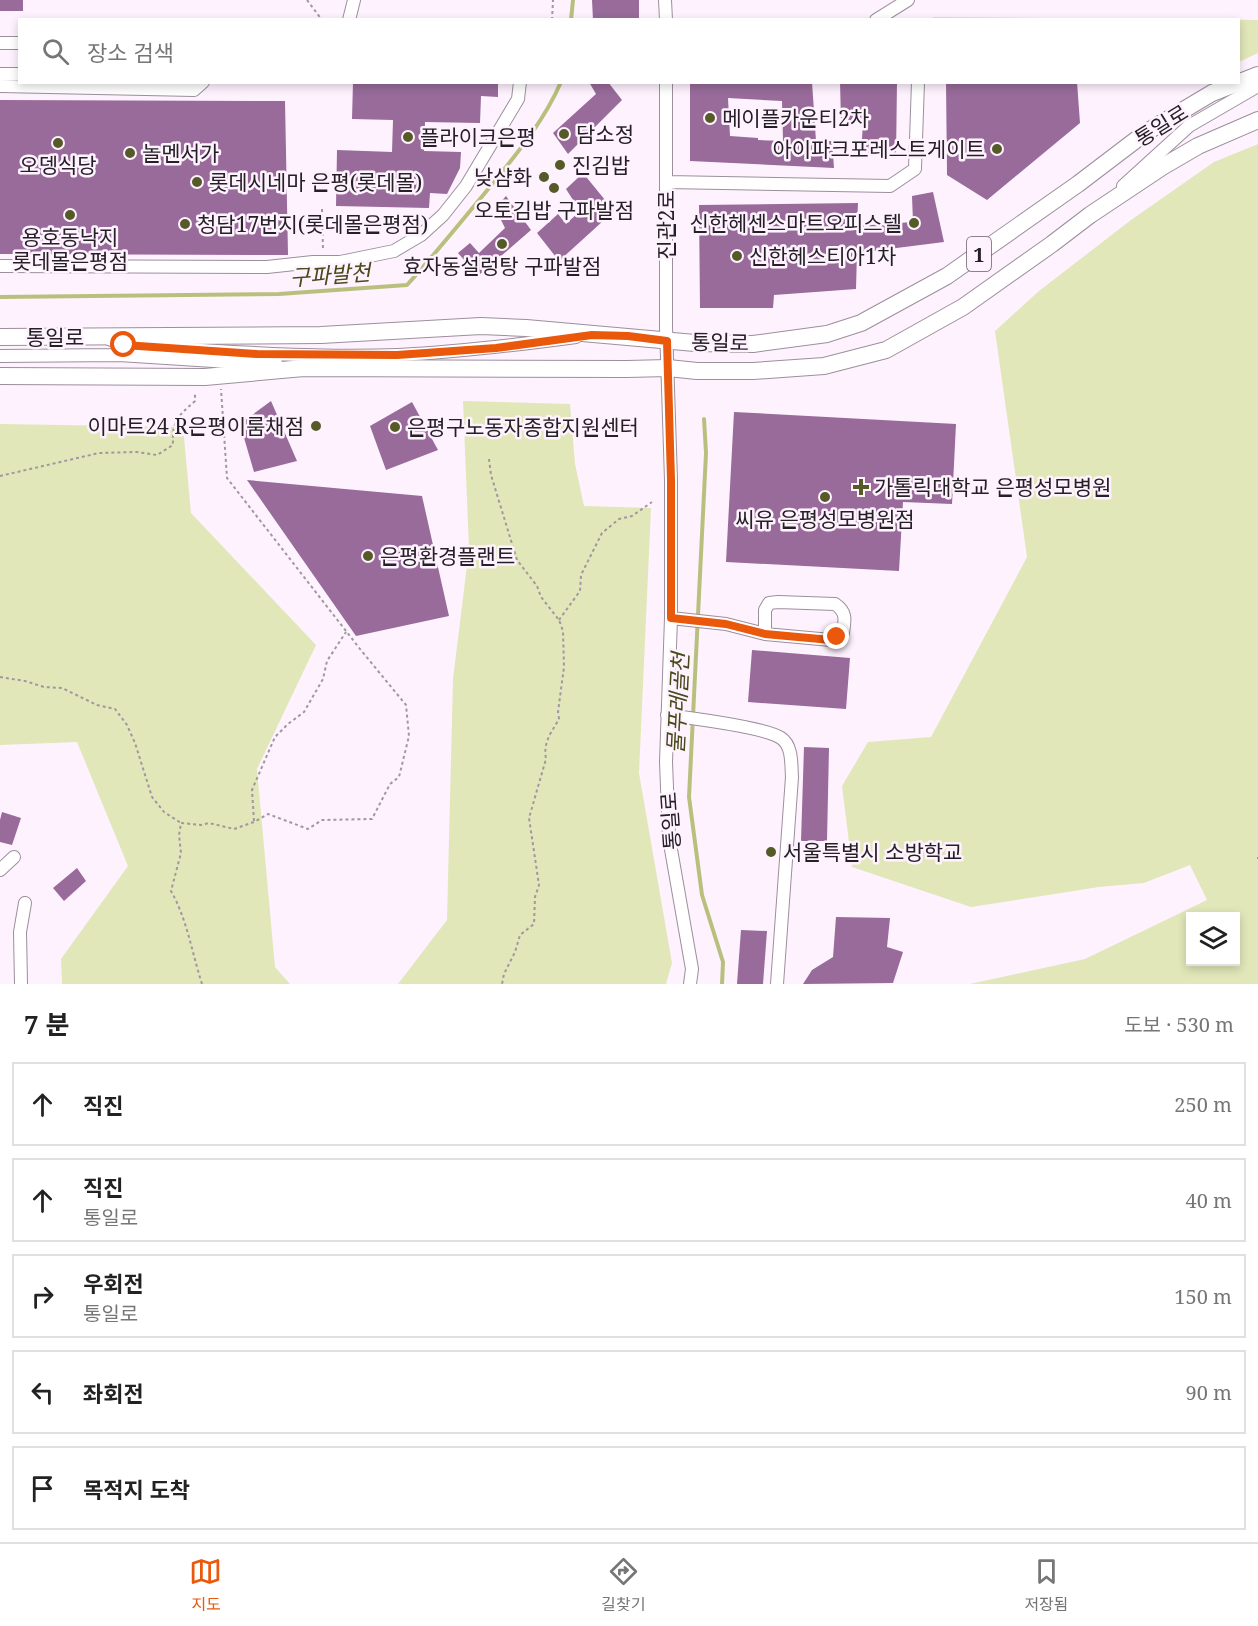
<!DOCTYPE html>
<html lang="ko">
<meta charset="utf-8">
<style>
:root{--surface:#fff;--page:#f2f2f2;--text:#222;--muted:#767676;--line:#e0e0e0;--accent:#ea580c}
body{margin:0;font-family:"Noto Serif","Noto Sans KR",serif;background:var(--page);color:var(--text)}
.controls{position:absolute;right:18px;bottom:18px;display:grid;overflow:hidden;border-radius:0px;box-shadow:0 3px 9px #0003}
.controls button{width:54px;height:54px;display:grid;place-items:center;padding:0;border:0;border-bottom:2px solid var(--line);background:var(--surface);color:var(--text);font:30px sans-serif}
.stop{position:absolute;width:18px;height:18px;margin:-14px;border:4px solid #ea580c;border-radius:50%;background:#fff}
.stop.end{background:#ea580c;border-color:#fff;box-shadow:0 2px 6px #0008}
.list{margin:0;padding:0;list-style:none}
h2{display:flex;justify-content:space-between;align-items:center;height:78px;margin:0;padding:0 24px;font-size:26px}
h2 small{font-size:20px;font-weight:400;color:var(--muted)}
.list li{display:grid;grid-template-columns:39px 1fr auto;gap:18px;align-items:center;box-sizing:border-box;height:84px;margin:0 12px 12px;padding:0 12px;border:2px solid var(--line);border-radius:0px}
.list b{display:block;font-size:22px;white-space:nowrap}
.list p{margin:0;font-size:20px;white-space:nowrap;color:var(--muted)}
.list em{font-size:20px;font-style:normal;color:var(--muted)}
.icon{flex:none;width:33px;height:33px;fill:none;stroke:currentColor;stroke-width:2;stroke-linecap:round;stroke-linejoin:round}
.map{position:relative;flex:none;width:1258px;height:984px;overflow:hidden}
.search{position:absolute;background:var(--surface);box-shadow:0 3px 9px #0003;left:18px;right:18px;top:18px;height:66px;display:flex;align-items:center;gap:15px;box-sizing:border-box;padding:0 21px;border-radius:0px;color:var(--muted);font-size:22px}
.sheet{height:558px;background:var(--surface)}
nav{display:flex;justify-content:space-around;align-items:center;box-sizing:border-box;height:84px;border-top:2px solid var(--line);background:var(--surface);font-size:16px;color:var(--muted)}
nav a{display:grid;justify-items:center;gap:3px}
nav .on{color:var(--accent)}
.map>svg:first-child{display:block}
.green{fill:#e1e7b8;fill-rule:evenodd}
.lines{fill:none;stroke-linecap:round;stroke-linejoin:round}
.stream{stroke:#b9c07e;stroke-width:4}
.building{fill:#986b9a;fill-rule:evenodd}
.minor-casing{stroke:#9c8f9c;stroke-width:14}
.major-casing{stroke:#9c8f9c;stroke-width:18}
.path{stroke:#a097a0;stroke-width:2;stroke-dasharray:3 3;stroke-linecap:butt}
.minor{stroke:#fff;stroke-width:12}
.major{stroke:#fff;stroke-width:16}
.route{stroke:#ea580c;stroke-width:8}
.poi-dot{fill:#565a28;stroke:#fef2fe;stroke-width:2}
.labels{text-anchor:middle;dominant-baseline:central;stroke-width:5;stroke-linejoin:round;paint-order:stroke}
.shield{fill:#fef2fe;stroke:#665f67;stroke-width:1.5}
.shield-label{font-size:20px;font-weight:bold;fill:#252026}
.poi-label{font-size:21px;fill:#252026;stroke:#fef2fe;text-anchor:start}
.street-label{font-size:21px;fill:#252026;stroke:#fef2fe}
.water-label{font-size:22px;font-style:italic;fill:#474a19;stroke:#fef2fe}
</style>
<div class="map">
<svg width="1258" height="984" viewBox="0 0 1258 984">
<rect width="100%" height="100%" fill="#fef2fe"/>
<!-- green -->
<path class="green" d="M933,17L1258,20V53L1239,62L1238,20L933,19Z
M1258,144V984H970L1085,959L1207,900L1190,865L1144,883L1099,887L971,907L852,867L842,786L868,742L931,737L1027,557L995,331L1039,291L1131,220L1214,162ZM1236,916V962H1190V916Z
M463,401L570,404L575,464L584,506L651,508L639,773L672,963L666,984H398L447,920L453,679L469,549Z
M0,424L183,427L191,513L316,645L257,769L275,967L290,984H62L61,959L128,866L77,742L0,745Z"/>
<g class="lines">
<!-- stream -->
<path class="stream" d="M571,20L573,0
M0,297L279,294L407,285C437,252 465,217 494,182C519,151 545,119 561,82
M704,419L706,453L689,797L702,895L723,962L722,984"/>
</g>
<!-- building -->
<path class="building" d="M0,0H23V11H0Z
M592,0H639V20H593Z
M353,82H498V97L481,96L480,123L425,122L424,151L461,152L460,168L447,194L430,193L429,208L336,206L337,150L392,152L393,120L352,119Z
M589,82H608L622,100L568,154L553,133L596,94Z
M690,82H812L816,141H832L834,168L690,161ZM728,98L782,101L783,141L758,140V138L730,136Z
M840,82H897L896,157L861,155L863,122L841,121Z
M946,82H1077L1080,123L987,200L947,175Z
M0,100L285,101L288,255L0,254Z
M583,173L614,211L559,261L537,233L558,214L566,224L580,211L566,189Z
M933,192L944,242L857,253L856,289L774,295L773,308H700L699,205L858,203L857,226L913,222L912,196Z
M506,196L531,230L478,276L458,253L470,243L479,253L505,228L495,208Z
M271,401L297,461L254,472L240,424Z
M412,402L438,450L386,470L370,426Z
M734,412L956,424L952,504L903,502L899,571L726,562Z
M247,480L422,496L449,616L356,636Z
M752,650L850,658L846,709L748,702Z
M804,747L829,748L827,841H801Z
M2,812L21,818L12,845L0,842V820Z
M77,868L86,881L64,901L53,888Z
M836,917L890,918L887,947L903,952L893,983L803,984L812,970L833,957Z
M741,930L767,931L763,984H737Z"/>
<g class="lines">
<defs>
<path id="minor" d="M665,0L666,20
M349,20L354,0
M876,20L908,0
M0,43H20
M0,74H20
M666,82V327L671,480V618L666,762L669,838L692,969L690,984
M0,86L194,90L203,82
M667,182L890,186L915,169L918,82
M1123,186L1189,126L1258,86
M0,266L267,267L313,262H340L394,251L421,235L443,215L466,186L518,99L520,82
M109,339L124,345C215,351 307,358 398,355C458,352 517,345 576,337
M0,356L119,355L277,365
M671,618L726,624L765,634L831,640L843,633C845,620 847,612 835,604L778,602L769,603L765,610V634
M667,715C691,718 764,727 781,738C793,746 791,765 792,777L777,984
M0,870L14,857
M21,984L20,932L25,903"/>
<path id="major" d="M0,337L321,335L481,326L526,328L695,343L753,344L827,334L861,323L947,276L1078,184L1145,133L1212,93L1258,75
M0,376L205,377L304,368L627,369L668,368L697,371H753L824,366L886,350L963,307L1052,244L1090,215L1162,167L1198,146L1258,120"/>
</defs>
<!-- minor casing -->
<use href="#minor" class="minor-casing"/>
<!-- major casing -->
<use href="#major" class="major-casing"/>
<!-- path -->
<path class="path" d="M307,0L322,20
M552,20L553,0
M322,209L323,250
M489,459L491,475L517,560L537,586L541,597L559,620L563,631L564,667L558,712L559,719C551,733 543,742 546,759L529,818L539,885L535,897L534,924L520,935L515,952L504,974L502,984
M0,476L99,453L137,452L157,455L173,445C172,421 177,417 195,401V392
M559,620L580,591L581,575L602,533L619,519L632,516L652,502
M0,677L25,681L44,687L62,688L97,705L115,709L127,725L135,743L152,797L164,812L181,823
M254,821L252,790L275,737L288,724L304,712L323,679L327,661L346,632
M1258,857V859
M202,984C192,953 187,919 171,891L181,853L179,835L181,823L201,825L209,823L234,829L254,822L268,814L308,829L322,820L372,819L390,784L399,777L409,736L406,705L360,649L227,478L221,389"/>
<!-- minor -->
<use href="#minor" class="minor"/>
<!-- major -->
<use href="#major" class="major"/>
</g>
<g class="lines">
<!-- route -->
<path class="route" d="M124,345L257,354L397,355L496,348L592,335L628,336L667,341L671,480V618L726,624L765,634L831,640L837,637"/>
</g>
<!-- markers -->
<g class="poi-dot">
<circle cx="710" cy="118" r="6"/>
<circle cx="564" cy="134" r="6"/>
<circle cx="408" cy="137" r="6"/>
<circle cx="58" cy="143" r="6"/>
<circle cx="997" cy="149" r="6"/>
<circle cx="130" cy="153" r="6"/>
<circle cx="560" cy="165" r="6"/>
<circle cx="544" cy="177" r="6"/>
<circle cx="197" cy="182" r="6"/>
<circle cx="554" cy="188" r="6"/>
<circle cx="70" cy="215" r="6"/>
<circle cx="914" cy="223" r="6"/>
<circle cx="185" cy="224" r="6"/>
<circle cx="502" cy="244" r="6"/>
<circle cx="737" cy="256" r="6"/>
<circle cx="316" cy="426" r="6"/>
<circle cx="395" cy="427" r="6"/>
<path d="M858 478h6v6h6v6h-6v6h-6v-6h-6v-6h6z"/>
<circle cx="825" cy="497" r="6"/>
<circle cx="368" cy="556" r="6"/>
<circle cx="771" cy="852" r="6"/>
</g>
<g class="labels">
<!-- shield labels -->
<rect class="shield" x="967" y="237" width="24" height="34" rx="4.5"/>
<g class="shield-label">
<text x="979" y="254">1</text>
</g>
<!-- poi labels -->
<g class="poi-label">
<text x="722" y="118">메이플카운티2차</text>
<text x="576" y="134">담소정</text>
<text x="420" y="137">플라이크은평</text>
<text x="985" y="149" text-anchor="end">아이파크포레스트게이트</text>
<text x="142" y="153">놀멘서가</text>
<text x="58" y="165" text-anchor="middle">오뎅식당</text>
<text x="572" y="165">진김밥</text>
<text x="532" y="177" text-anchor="end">낮샴화</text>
<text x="209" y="182">롯데시네마 은평(롯데몰)</text>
<text x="554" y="210" text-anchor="middle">오토김밥 구파발점</text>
<text x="902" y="223" text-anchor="end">신한헤센스마트오피스텔</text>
<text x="197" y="224">청담17번지(롯데몰은평점)</text>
<text x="70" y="237" text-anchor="middle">용호동낙지<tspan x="70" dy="24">롯데몰은평점</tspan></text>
<text x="749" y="256">신한헤스티아1차</text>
<text x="502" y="266" text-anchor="middle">효자동설렁탕 구파발점</text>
<text x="304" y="426" text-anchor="end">이마트24 R은평이룸채점</text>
<text x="407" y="427">은평구노동자종합지원센터</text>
<text x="874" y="487">가톨릭대학교 은평성모병원</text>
<text x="825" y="519" text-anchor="middle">씨유 은평성모병원점</text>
<text x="380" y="556">은평환경플랜트</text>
<text x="783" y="852">서울특별시 소방학교</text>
</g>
<!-- street labels -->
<g class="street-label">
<text transform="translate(1161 125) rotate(-32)">통일로</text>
<text transform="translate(666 225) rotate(-90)">진관2로</text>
<text x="55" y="337">통일로</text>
<text transform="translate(720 342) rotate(1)">통일로</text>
<text transform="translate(670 821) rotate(-94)">통일로</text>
</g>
<!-- water labels -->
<g class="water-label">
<text transform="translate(330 274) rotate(-4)">구파발천</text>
<text transform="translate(677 703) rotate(-87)">물푸레골천</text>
</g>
</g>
</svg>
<div class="controls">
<button><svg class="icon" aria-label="layers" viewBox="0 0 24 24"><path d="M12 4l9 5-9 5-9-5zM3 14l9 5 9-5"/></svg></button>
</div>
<div class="stop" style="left:124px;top:345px"></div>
<div class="stop end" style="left:837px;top:637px"></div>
<div class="search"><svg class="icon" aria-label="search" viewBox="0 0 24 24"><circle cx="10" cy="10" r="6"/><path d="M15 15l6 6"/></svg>장소 검색</div>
</div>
<section class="sheet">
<h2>7 분<small>도보 · 530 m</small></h2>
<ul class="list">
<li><svg class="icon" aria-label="ahead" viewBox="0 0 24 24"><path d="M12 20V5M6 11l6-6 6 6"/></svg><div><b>직진</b></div><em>250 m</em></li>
<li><svg class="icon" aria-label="ahead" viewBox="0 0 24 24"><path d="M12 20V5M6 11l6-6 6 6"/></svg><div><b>직진</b><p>통일로</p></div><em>40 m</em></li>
<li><svg class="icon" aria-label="right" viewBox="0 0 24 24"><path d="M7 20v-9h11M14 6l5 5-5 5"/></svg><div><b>우회전</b><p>통일로</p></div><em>150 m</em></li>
<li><svg class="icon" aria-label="left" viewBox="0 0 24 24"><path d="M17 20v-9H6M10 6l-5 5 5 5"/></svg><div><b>좌회전</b></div><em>90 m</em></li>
<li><svg class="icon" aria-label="arrive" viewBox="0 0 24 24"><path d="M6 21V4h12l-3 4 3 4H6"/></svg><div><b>목적지 도착</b></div></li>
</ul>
</section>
<nav>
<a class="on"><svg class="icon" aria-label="map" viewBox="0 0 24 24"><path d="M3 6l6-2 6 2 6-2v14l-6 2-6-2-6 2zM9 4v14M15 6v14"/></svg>지도</a>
<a><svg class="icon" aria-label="directions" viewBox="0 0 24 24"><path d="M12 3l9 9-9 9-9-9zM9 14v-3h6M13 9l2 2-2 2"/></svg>길찾기</a>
<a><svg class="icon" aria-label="saved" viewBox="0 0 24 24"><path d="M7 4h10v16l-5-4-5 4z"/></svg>저장됨</a>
</nav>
